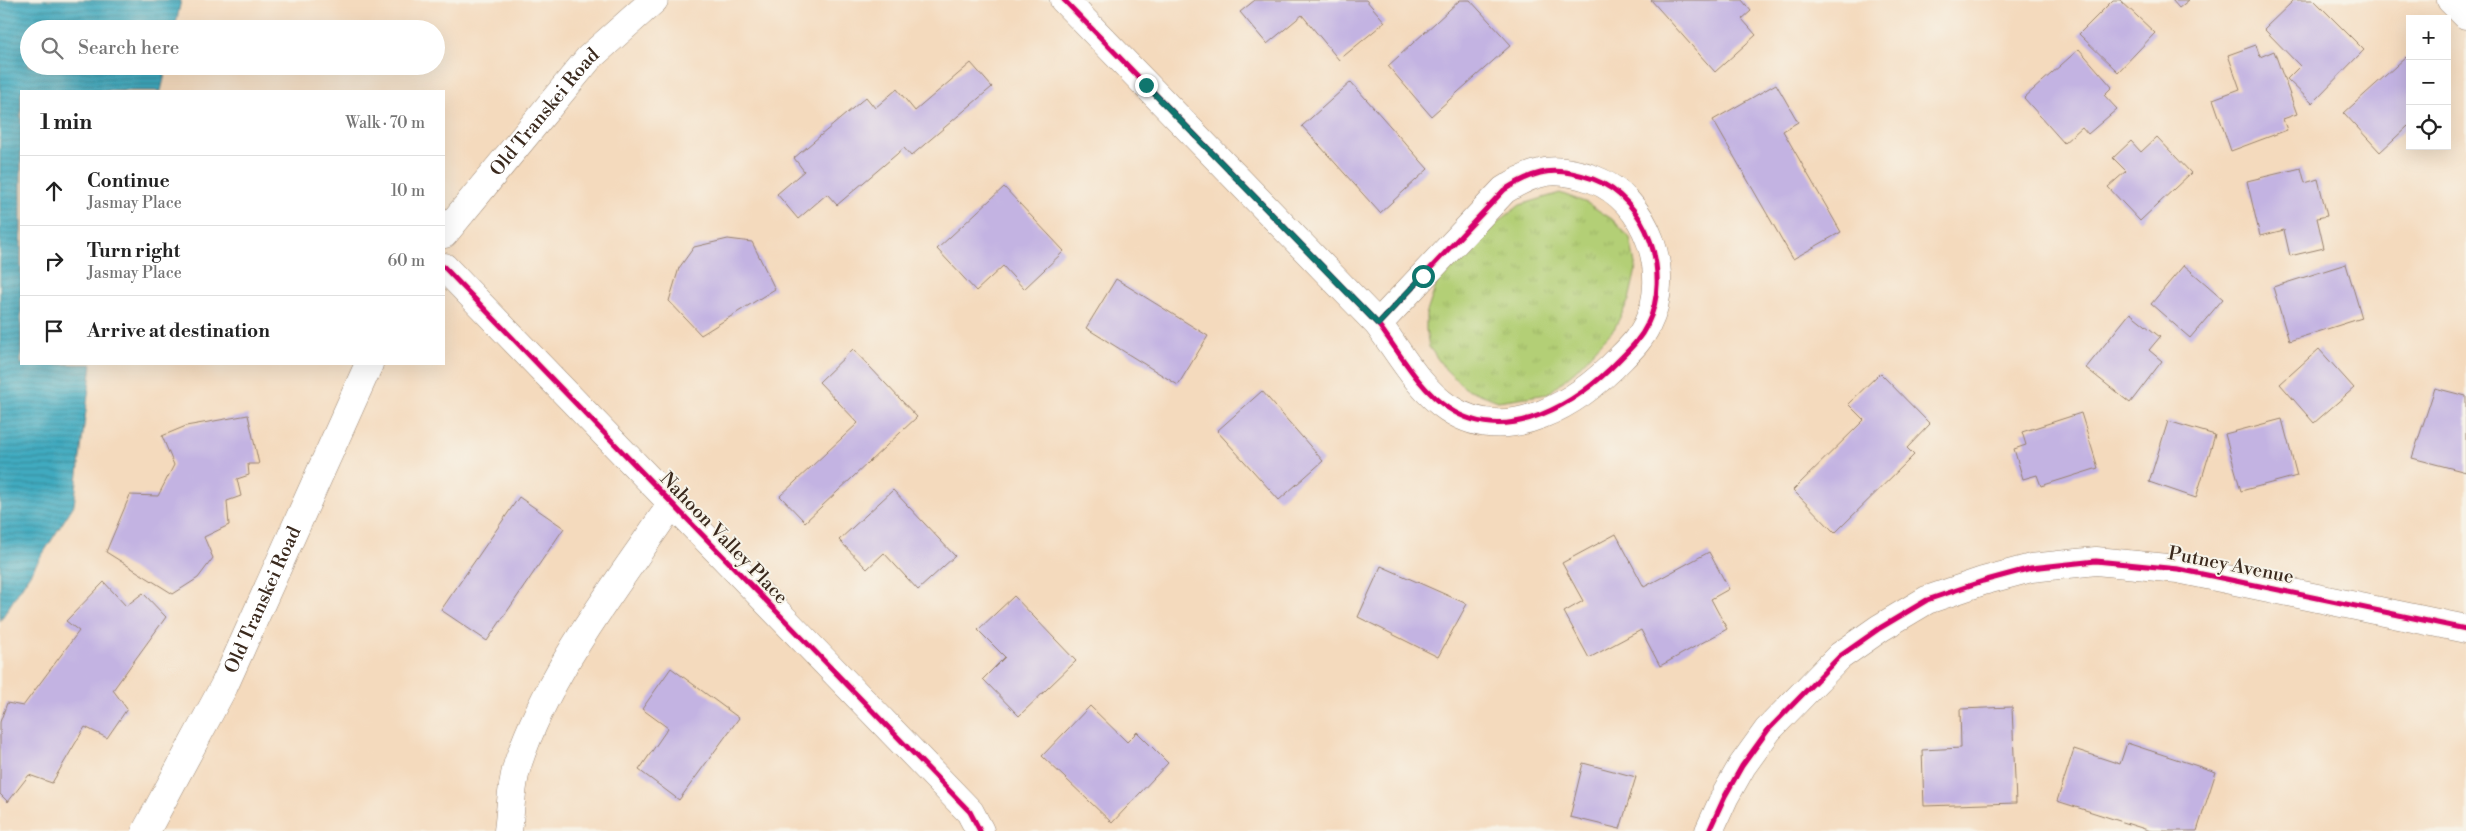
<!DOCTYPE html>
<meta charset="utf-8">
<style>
:root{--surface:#fff;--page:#f6f6f6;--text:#222;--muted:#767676;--line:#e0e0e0}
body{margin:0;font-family:"Libre Bodoni",serif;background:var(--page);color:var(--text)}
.controls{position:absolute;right:15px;top:15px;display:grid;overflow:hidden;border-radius:0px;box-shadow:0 5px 20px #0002}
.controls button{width:45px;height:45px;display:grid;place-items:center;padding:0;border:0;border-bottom:1px solid var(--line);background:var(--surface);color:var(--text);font:25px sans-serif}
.stop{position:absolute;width:15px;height:15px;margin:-11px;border:4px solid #0f766e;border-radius:50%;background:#fff}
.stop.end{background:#0f766e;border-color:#fff;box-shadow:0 1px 5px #0008}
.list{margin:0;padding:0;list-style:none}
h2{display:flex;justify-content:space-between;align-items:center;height:65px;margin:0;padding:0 20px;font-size:21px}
h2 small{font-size:16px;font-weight:400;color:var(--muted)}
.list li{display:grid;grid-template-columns:32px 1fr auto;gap:15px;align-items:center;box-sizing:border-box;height:70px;padding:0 20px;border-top:1px solid var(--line)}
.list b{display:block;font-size:19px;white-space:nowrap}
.list p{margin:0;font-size:16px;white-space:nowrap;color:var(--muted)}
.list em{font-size:16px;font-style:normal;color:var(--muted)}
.icon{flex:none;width:28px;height:28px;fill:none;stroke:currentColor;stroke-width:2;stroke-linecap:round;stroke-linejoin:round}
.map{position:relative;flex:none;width:2466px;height:831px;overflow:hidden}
.search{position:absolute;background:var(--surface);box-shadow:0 5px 20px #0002;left:20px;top:20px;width:425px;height:55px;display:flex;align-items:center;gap:12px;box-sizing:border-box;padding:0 18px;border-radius:28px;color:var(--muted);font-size:19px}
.panel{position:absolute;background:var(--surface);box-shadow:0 5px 20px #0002;left:20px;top:90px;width:425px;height:275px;border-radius:0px}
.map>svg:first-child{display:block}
.grass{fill:url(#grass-tufts);stroke:#777c4a}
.water{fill:url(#water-rules);stroke:#3e6a6f}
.building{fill:#c3b3e2}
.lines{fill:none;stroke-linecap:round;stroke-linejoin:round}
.street-casing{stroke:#98826e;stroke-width:29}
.secondary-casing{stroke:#98826e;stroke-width:29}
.street{stroke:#fff;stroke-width:28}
.secondary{stroke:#fff;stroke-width:28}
.cycleway-casing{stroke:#f7f3e8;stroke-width:8}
.cycleway{stroke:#d6006c;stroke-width:5}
.route{stroke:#0f766e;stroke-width:6}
.labels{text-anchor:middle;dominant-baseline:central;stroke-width:4;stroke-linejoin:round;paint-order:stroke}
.street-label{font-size:19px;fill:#3b2a1e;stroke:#f7f3e8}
</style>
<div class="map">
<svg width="2466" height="831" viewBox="0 0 2466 831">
<defs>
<pattern id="grass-tufts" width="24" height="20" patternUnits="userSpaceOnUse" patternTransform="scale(1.25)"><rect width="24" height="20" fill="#b3cf76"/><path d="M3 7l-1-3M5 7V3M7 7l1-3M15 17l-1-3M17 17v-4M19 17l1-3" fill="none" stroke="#9bb266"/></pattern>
<pattern id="water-rules" width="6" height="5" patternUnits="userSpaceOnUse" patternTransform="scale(1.25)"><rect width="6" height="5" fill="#40aac0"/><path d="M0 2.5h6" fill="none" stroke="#378b9b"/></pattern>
</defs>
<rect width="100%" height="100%" fill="#f7f3e8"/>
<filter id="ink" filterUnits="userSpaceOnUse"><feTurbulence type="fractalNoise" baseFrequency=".02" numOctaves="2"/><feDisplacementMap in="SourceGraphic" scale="10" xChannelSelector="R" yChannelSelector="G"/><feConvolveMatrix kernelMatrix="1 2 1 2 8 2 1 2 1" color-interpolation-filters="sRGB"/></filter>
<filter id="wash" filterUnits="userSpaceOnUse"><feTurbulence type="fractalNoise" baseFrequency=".0096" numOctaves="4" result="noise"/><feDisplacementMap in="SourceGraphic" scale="20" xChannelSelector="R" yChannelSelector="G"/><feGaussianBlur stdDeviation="1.12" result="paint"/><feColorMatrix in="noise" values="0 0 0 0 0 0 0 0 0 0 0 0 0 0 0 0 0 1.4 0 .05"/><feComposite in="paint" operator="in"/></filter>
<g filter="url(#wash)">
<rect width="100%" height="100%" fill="#f4dabd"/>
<!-- grass -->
<path class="grass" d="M1560,193L1587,203L1612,219L1630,238L1636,269L1629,300L1614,329L1577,369L1548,394L1498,401L1465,388L1445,369L1429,347L1426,330V315L1438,279L1475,240L1520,205Z"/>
<!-- water -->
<path class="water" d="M0,0H181L175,29H29V66H167L161,91H21V364H92L74,505L0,621Z"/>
<g id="blocks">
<!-- building -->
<path class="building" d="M1255,0H1366L1385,22L1339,60L1302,15L1267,44L1240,12Z
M1460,0H1470L1511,45L1431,116L1388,66Z
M1651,0H1742L1751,11L1742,19L1756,35L1715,72Z
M2113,0H2120L2155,33L2118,72L2079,34Z
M2172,0H2189L2179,8Z
M2294,0H2314L2364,50L2312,103L2287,79L2300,66L2264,29Z
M2256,45L2260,57L2274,51L2297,114L2283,119L2287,130L2231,151L2213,99L2240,89L2228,55Z
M2079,49L2112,87L2104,95L2117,109L2088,134L2082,127L2064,143L2024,98Z
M2406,57L2410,61V127L2408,126L2380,152L2344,113Z
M971,63L992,87L911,156L904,148L837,205L827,194L798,219L777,194L804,171L794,158L866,97L875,108L897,89L915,111Z
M1351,82L1428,169L1380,213L1302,126Z
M1776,84L1798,122L1783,131L1841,232L1793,259L1713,120Z
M2157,137L2191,173L2140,221L2108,187L2126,171L2113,158L2131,141L2141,152Z
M2301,168L2305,183L2318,179L2327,216L2317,218L2324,248L2290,256L2284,230L2260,236L2247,181Z
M1004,187L1064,251L1024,289L1003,266L976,291L937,249Z
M728,239L752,242L775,289L701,335L669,301L679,268L694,247Z
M2346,264L2362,318L2289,341L2273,287Z
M2184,265L2223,299L2190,338L2151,304Z
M1116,279L1208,336L1178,385L1086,328Z
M2130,313L2160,337L2149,350L2162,361L2130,403L2086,368Z
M853,349L917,417L805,522L780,496L858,423L819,382Z
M2319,349L2354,388L2314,423L2280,384Z
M1880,373L1930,424L1907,448L1914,455L1835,533L1793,490L1864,420L1848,404Z
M2435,388L2466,396V472L2412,458Z
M1262,391L1323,461L1279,500L1217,431Z
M2081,413L2098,468L2041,486L2037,475L2023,479L2014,449L2026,445L2022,432Z
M248,415L259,464H248L249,475L237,479L241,496L227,501L229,525L204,537L213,558L198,578L173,594L106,552L130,495L158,496L174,465L162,436L186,426Z
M2282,419L2297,476L2241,491L2225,434Z
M2168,421L2215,435L2196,498L2149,482Z
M893,490L955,556L918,590L884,553L867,569L839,540Z
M519,497L564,528L487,641L441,610Z
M1616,534L1644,587L1709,552L1729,589L1711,599L1727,629L1660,666L1641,630L1589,658L1564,612L1583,601L1562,563Z
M1381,566L1467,604L1438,657L1358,617Z
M104,582L126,606L143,593L166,617L113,690L127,709L107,738L85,727L52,783L29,775L8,802L0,794V722L7,703L23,706L79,631L66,621Z
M1014,596L1076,661L1019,716L983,679L1005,657L978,630Z
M671,668L739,718L679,800L639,770L668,728L642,709Z
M1090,706L1127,742L1137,732L1168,763L1112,823L1042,756Z
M2012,707L2016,803L1924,806L1922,750L1961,748L1960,709Z
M2127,743L2216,772L2197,831H2151L2057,801L2074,749L2120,764Z
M1583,763L1636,777L1620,829L1570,817Z"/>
</g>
</g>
<g filter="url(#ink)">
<use href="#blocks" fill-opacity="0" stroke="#98826e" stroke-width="1"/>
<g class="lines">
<defs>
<path id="street" d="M1064,0L1378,324C1399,352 1419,389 1448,408C1508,448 1579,402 1621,358C1631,348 1641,338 1647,325C1673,274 1647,199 1593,179C1556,166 1537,169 1504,190L1378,324
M2451,0L2466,15
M444,267L970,812L980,831
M508,831C511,809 511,784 518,763C550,668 616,587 671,505
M1709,831L1725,796L1742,766L1768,730L1840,656L1880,628L1927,600L1983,581L2031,568L2096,561L2178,569L2466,629"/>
<g id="secondary">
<path id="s1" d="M444,234L589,58L654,0"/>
<path id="s2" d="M146,831L224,686L369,364"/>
</g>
</defs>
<!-- street casing -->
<use href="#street" class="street-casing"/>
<!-- secondary casing -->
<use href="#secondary" class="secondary-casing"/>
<!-- street -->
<use href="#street" class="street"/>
<!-- secondary -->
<use href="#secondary" class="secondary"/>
<defs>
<path id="cycleway" d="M1064,0L1378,324C1399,352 1419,389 1448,408C1508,448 1579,402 1621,358C1631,348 1641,338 1647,325C1673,274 1647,199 1593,179C1556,166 1537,169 1504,190L1378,324
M444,267L970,812L980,831
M1709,831L1725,796L1742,766L1768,730L1840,656L1880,628L1927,600L1983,581L2031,568L2096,561L2178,569L2466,629"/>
</defs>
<!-- cycleway casing -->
<use href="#cycleway" class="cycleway-casing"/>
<!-- cycleway -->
<use href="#cycleway" class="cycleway"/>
</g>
</g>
<g class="lines" filter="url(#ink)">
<!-- route -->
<path class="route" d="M1146,85L1378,324L1423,276"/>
</g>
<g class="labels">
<!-- street labels -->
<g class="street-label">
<text stroke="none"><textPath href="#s1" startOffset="158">Old Transkei Road</textPath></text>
<text transform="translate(724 538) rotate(46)">Nahoon Valley Place</text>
<text transform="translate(2231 565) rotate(11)">Putney Avenue</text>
<text stroke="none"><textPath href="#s2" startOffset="259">Old Transkei Road</textPath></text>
</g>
</g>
</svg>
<div class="controls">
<button>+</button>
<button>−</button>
<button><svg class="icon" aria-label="locate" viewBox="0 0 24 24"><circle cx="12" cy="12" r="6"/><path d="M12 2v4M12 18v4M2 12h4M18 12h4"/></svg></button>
</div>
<div class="stop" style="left:1423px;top:276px"></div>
<div class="stop end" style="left:1146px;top:85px"></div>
<div class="search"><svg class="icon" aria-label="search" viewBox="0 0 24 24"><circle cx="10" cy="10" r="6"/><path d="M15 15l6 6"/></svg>Search here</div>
<section class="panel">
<h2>1 min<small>Walk · 70 m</small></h2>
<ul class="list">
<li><svg class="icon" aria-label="ahead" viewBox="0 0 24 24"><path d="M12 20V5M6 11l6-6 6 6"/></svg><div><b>Continue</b><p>Jasmay Place</p></div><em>10 m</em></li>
<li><svg class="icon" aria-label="right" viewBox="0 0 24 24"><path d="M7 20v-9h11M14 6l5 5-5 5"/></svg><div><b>Turn right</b><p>Jasmay Place</p></div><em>60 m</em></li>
<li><svg class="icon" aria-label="arrive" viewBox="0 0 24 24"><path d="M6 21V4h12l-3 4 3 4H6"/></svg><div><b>Arrive at destination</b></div></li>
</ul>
</section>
</div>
